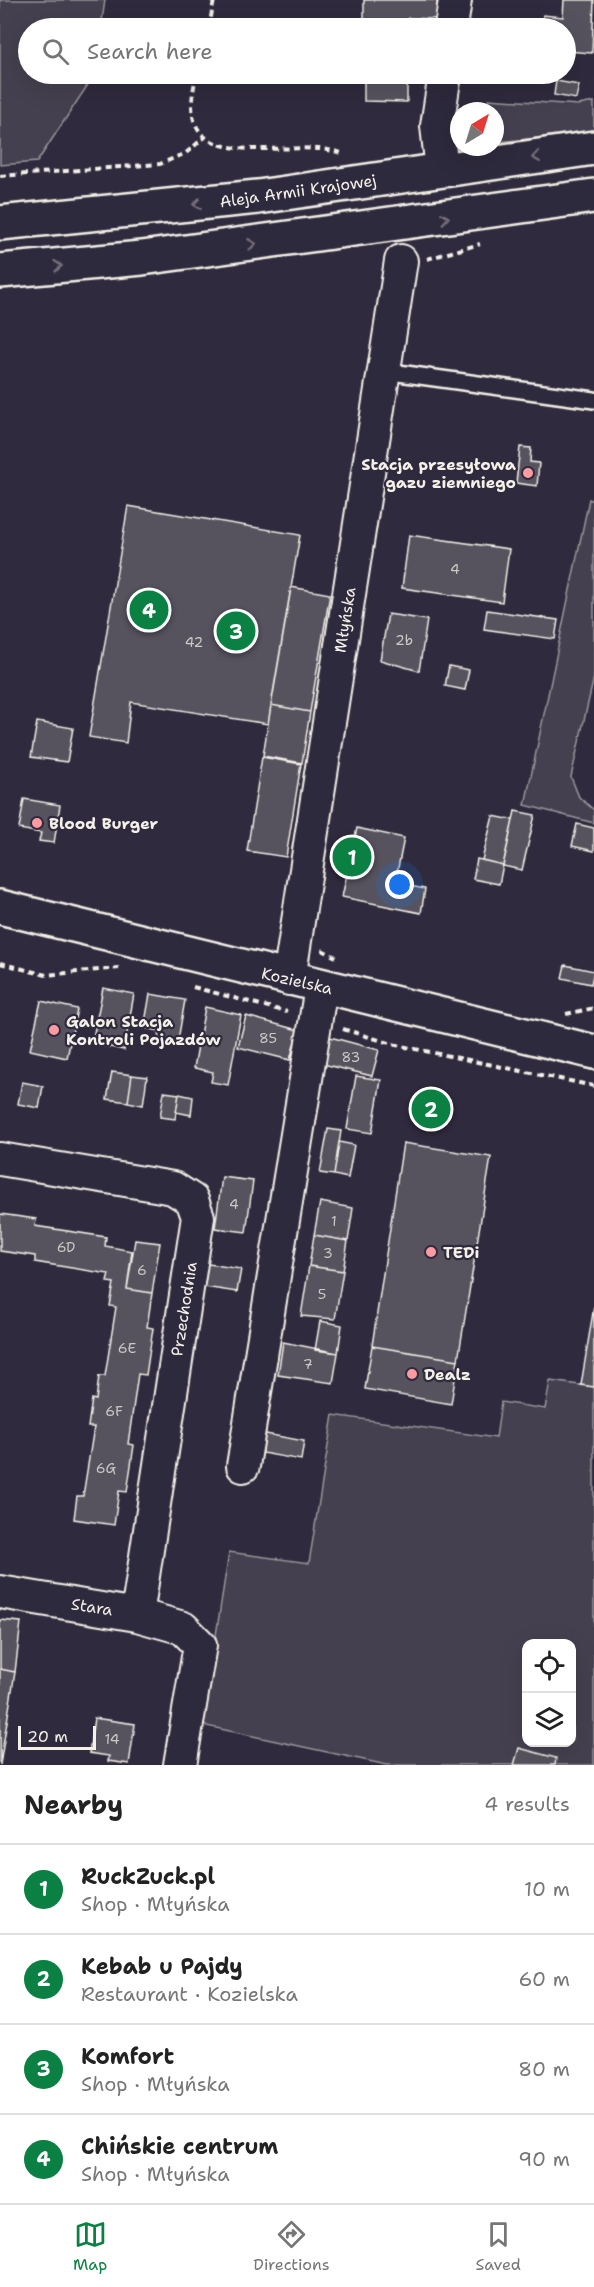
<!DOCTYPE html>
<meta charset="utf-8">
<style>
:root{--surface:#fff;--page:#f6f6f6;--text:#222;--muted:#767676;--line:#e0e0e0;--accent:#0b8043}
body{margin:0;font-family:"Shantell Sans",sans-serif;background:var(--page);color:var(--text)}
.controls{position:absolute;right:18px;bottom:18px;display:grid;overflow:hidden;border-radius:12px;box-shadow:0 6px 24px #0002}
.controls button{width:54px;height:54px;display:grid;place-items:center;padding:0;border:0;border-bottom:2px solid var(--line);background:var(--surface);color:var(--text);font:30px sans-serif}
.compass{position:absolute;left:450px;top:102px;width:54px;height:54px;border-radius:50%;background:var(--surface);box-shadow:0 6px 24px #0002;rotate:38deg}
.scale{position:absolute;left:18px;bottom:15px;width:78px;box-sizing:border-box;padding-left:6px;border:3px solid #f4f1e8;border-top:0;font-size:16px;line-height:21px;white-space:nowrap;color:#f4f1e8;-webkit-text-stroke:4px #2f2a3d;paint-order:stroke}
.you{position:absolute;left:400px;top:885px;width:21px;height:21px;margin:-15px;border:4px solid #fff;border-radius:50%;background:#1a73e8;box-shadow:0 0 0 9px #1a73e833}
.badge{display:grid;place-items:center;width:39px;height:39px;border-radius:50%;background:var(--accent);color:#fff;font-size:20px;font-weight:700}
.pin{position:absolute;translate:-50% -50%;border:3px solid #fff;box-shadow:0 2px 6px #0006}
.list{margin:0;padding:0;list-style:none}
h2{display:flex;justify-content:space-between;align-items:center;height:78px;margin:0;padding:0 24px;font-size:26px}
h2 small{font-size:20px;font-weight:400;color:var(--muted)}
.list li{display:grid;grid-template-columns:39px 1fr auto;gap:18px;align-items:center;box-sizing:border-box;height:90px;padding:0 24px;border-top:2px solid var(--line)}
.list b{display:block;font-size:22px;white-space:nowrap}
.list p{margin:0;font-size:20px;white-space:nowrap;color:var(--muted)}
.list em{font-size:20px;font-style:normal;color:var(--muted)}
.icon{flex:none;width:33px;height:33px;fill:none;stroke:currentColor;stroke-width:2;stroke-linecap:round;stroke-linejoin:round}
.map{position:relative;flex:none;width:594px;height:1765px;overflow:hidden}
.search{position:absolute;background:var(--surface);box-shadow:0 6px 24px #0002;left:18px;right:18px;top:18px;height:66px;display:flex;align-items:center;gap:15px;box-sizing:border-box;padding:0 21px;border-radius:33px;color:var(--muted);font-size:22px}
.sheet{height:438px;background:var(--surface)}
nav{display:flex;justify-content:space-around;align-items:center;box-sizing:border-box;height:84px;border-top:2px solid var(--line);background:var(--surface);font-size:16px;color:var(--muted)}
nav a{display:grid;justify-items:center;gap:3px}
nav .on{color:var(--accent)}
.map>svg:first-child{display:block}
.green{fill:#454050;stroke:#9c989c;stroke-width:1.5;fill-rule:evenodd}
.building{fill:#56525f;stroke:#f4f1e8;stroke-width:1.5}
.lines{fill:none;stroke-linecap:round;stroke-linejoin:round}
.service-casing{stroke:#f4f1e8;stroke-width:20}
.minor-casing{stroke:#f4f1e8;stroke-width:36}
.secondary-casing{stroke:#f4f1e8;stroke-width:38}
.primary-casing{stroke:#f4f1e8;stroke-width:38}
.path{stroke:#f4f1e8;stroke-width:4;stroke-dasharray:6 4.5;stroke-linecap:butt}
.service{stroke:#2f2a3d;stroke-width:15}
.minor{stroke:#2f2a3d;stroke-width:32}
.secondary{stroke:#2f2a3d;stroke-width:33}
.primary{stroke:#2f2a3d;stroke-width:33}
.oneway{stroke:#747079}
.poi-dot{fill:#ff9aa2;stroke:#2f2a3d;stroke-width:2}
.labels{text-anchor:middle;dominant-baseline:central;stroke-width:4.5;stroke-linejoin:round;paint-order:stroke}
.number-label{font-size:14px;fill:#ccc9c6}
.street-label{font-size:16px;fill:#f4f1e8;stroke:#2f2a3d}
.poi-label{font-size:16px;font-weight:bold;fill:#f4f1e8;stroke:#2f2a3d;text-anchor:start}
</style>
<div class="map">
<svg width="594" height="1765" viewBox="0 0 594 1765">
<rect width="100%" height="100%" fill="#2f2a3d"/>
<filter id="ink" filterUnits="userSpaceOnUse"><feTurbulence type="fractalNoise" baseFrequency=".0167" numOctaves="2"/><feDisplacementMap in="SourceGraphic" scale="12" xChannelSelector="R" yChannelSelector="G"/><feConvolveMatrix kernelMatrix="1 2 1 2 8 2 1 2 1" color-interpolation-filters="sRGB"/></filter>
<g filter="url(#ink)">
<!-- green -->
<path class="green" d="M0,0H105L101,28H28V74H95L37,162L0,165Z
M488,99L579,105L594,102V133L495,142V111H489Z
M589,499L594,501V677L571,777L579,797L594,810V823L525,805Z
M550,1381L594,1387V1765H387L202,1725L229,1552L309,1563L333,1415L496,1438L501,1402L545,1409ZM526,1644H572V1742H526Z"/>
<!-- building -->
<path class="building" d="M364,0H437V19L408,18V28H364Z
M564,0H594L592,53L566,51V28H541L543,15L563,17Z
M254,19L275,26L274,28H251Z
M364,74H407V102L364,101Z
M556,81L579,85L576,99L554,95Z
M520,447L531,448L530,462L539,463L537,486L516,483Z
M128,506L300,535L268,724L131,702L126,743L89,737Z
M409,535L509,549L502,602L402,588Z
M291,587L330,594L310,712L271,705Z
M487,610L558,620L555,639L484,629Z
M388,614L427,620L419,671L380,660Z
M449,666L469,670L465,690L445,686Z
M271,705L310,712L302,763L263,756Z
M37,722L73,728L67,762L31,757Z
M262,757L301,764L286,857L247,851Z
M24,799L60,805L54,843L39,841L41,833L19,829Z
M515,811L535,815L522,870L503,866Z
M493,816L513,820L503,865L482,860Z
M577,824L594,828V851L572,846Z
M357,828L404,838L395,883L425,889L421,913L342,897Z
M477,859L503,865L499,884L473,879Z
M565,965L594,971L591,984L562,978Z
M103,988L134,994L124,1050L92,1043Z
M150,994L185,1000L177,1046L158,1043L160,1031L144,1028Z
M41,1001L77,1009L67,1058L30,1050Z
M205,1007L241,1015L228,1085L211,1082L213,1072L194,1068Z
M246,1016L298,1030L290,1060L238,1047Z
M330,1037L379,1050L372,1076L323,1064Z
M112,1072L132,1075L128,1102L107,1099Z
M132,1075L147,1077L143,1105L128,1102Z
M356,1076L381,1080L372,1133L347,1129Z
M22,1082L43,1086L39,1108L18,1104Z
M164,1092L179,1094L175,1119L160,1117Z
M179,1094L193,1097L191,1115L176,1112Z
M328,1129L341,1131L334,1175L320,1173Z
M339,1142L354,1145L348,1178L334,1175Z
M403,1143L491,1157L458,1360L372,1346Z
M222,1177L253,1181L246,1232L215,1228Z
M320,1202L353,1208L348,1241L314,1235Z
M0,1214L36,1219L35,1226L106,1237L105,1246L132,1251L127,1289L152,1293L147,1327L153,1328L146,1375L138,1374L128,1444L134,1445L127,1492L119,1491L114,1525L74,1519L77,1496H83L94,1427H88L92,1399L96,1400L99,1376H105L116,1307L110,1306L114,1283L107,1282L109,1274L35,1262V1256L0,1251Z
M314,1235L348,1241L343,1271L309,1266Z
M135,1240L160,1243L152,1293L127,1289Z
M202,1263L241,1269L237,1292L198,1286Z
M309,1266L343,1271L335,1319L301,1316Z
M594,1306V1387L581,1385Z
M320,1321L342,1325L338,1353L315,1350Z
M283,1342L338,1353L333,1383L278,1375Z
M372,1346L458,1360L451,1404L365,1389Z
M255,1432L304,1441L301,1460L251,1451Z
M0,1620L21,1622L15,1672L0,1669Z
M0,1669L15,1672L0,1765Z
M94,1718L135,1724L129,1764L108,1761L109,1756L89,1753Z
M519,1748L556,1758L555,1765H514Z"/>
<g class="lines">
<defs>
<path id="service" d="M384,371L594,400"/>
<path id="minor" d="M451,28L455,0
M442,170L437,126L445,74
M289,979L401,261
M0,1159L173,1188L192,1200L198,1217L137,1615
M243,1466L321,987
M0,1592L137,1615L183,1628L200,1645L180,1765"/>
<path id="secondary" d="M0,907L594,1052"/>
<path id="primary" d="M0,223L258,197L594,148
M0,271L142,258L594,196"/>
</defs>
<!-- service casing -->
<use href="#service" class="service-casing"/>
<!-- minor casing -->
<use href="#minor" class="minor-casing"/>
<!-- secondary casing -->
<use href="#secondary" class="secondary-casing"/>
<!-- primary casing -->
<use href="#primary" class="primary-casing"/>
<!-- path -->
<path class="path" d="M209,28L214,0
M197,74C166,186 289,133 344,154
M0,176L160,164L186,153L206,136
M427,259L480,244
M322,950L336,957
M0,963L46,975L119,968
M193,987L287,1012
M566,1014L594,1008
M343,1029L396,1045L594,1086"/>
<!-- service -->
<use href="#service" class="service"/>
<!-- minor -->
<use href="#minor" class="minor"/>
<!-- secondary -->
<use href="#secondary" class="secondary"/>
<!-- primary -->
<use href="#primary" class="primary"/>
</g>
<!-- one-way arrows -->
<defs><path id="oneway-chevron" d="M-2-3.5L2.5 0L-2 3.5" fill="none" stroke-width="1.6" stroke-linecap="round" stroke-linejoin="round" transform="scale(1.5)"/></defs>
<g class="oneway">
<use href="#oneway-chevron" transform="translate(536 157) rotate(172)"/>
<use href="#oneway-chevron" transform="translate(197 204) rotate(173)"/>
<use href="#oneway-chevron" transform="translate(445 218) rotate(-8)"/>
<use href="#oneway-chevron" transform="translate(252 244) rotate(-7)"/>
<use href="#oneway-chevron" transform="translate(58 266) rotate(-5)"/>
</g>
</g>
<!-- markers -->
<g class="poi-dot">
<circle cx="528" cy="473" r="6"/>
<circle cx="37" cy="823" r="6"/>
<circle cx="54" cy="1030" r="6"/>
<circle cx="431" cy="1252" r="6"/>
<circle cx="412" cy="1374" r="6"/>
</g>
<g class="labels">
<!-- number labels -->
<g class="number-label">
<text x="455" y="569">4</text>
<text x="404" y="640">2b</text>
<text x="194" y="642">42</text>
<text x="268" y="1038">85</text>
<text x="351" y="1057">83</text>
<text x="234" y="1204">4</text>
<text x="334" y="1221">1</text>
<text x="66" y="1247">6D</text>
<text x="328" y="1253">3</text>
<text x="142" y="1270">6</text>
<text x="322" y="1294">5</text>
<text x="127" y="1348">6E</text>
<text x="308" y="1364">7</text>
<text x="114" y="1411">6F</text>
<text x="106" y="1468">6G</text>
<text x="112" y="1739">14</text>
</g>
<!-- street labels -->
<g class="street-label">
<text transform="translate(298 191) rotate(-8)">Aleja Armii Krajowej</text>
<text transform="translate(345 620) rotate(-81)">Młyńska</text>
<text transform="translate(297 981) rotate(13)">Kozielska</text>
<text transform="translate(184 1309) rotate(-81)">Przechodnia</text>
<text transform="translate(92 1607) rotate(9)">Stara</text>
</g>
<!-- poi labels -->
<g class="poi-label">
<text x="516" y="464" text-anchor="end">Stacja przesyłowa<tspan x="516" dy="18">gazu ziemniego</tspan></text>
<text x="49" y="823">Blood Burger</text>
<text x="66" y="1021">Galon Stacja<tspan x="66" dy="18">Kontroli Pojazdów</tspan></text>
<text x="443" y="1252">TEDi</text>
<text x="424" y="1374">Dealz</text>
</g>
</g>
</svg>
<div class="controls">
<button><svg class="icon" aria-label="locate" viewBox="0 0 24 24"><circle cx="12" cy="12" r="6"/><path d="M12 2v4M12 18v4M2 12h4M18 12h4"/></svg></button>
<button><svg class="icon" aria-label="layers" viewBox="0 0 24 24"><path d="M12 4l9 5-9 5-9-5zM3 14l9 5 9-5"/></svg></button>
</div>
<svg class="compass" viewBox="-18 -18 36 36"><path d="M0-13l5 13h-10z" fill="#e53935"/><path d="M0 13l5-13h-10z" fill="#767676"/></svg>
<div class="scale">20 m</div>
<div class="you"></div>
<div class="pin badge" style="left:352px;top:857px">1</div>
<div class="pin badge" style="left:431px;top:1109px">2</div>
<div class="pin badge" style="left:236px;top:631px">3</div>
<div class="pin badge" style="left:149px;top:610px">4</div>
<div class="search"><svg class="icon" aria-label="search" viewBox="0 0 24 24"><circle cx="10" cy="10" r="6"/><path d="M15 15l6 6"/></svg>Search here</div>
</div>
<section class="sheet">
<h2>Nearby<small>4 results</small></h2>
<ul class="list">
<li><span class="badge">1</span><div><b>RuckZuck.pl</b><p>Shop · Młyńska</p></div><em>10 m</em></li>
<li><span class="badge">2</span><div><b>Kebab u Pajdy</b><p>Restaurant · Kozielska</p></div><em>60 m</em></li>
<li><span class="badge">3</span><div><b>Komfort</b><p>Shop · Młyńska</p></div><em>80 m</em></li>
<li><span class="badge">4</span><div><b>Chińskie centrum</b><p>Shop · Młyńska</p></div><em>90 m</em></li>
</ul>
</section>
<nav>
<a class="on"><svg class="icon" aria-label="map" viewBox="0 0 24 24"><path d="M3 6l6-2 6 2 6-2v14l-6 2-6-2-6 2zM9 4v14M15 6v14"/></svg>Map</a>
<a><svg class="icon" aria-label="directions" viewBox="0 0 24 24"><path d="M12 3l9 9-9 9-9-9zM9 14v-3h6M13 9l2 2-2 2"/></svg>Directions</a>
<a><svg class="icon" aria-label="saved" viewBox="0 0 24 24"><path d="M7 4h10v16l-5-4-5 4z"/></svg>Saved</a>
</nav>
